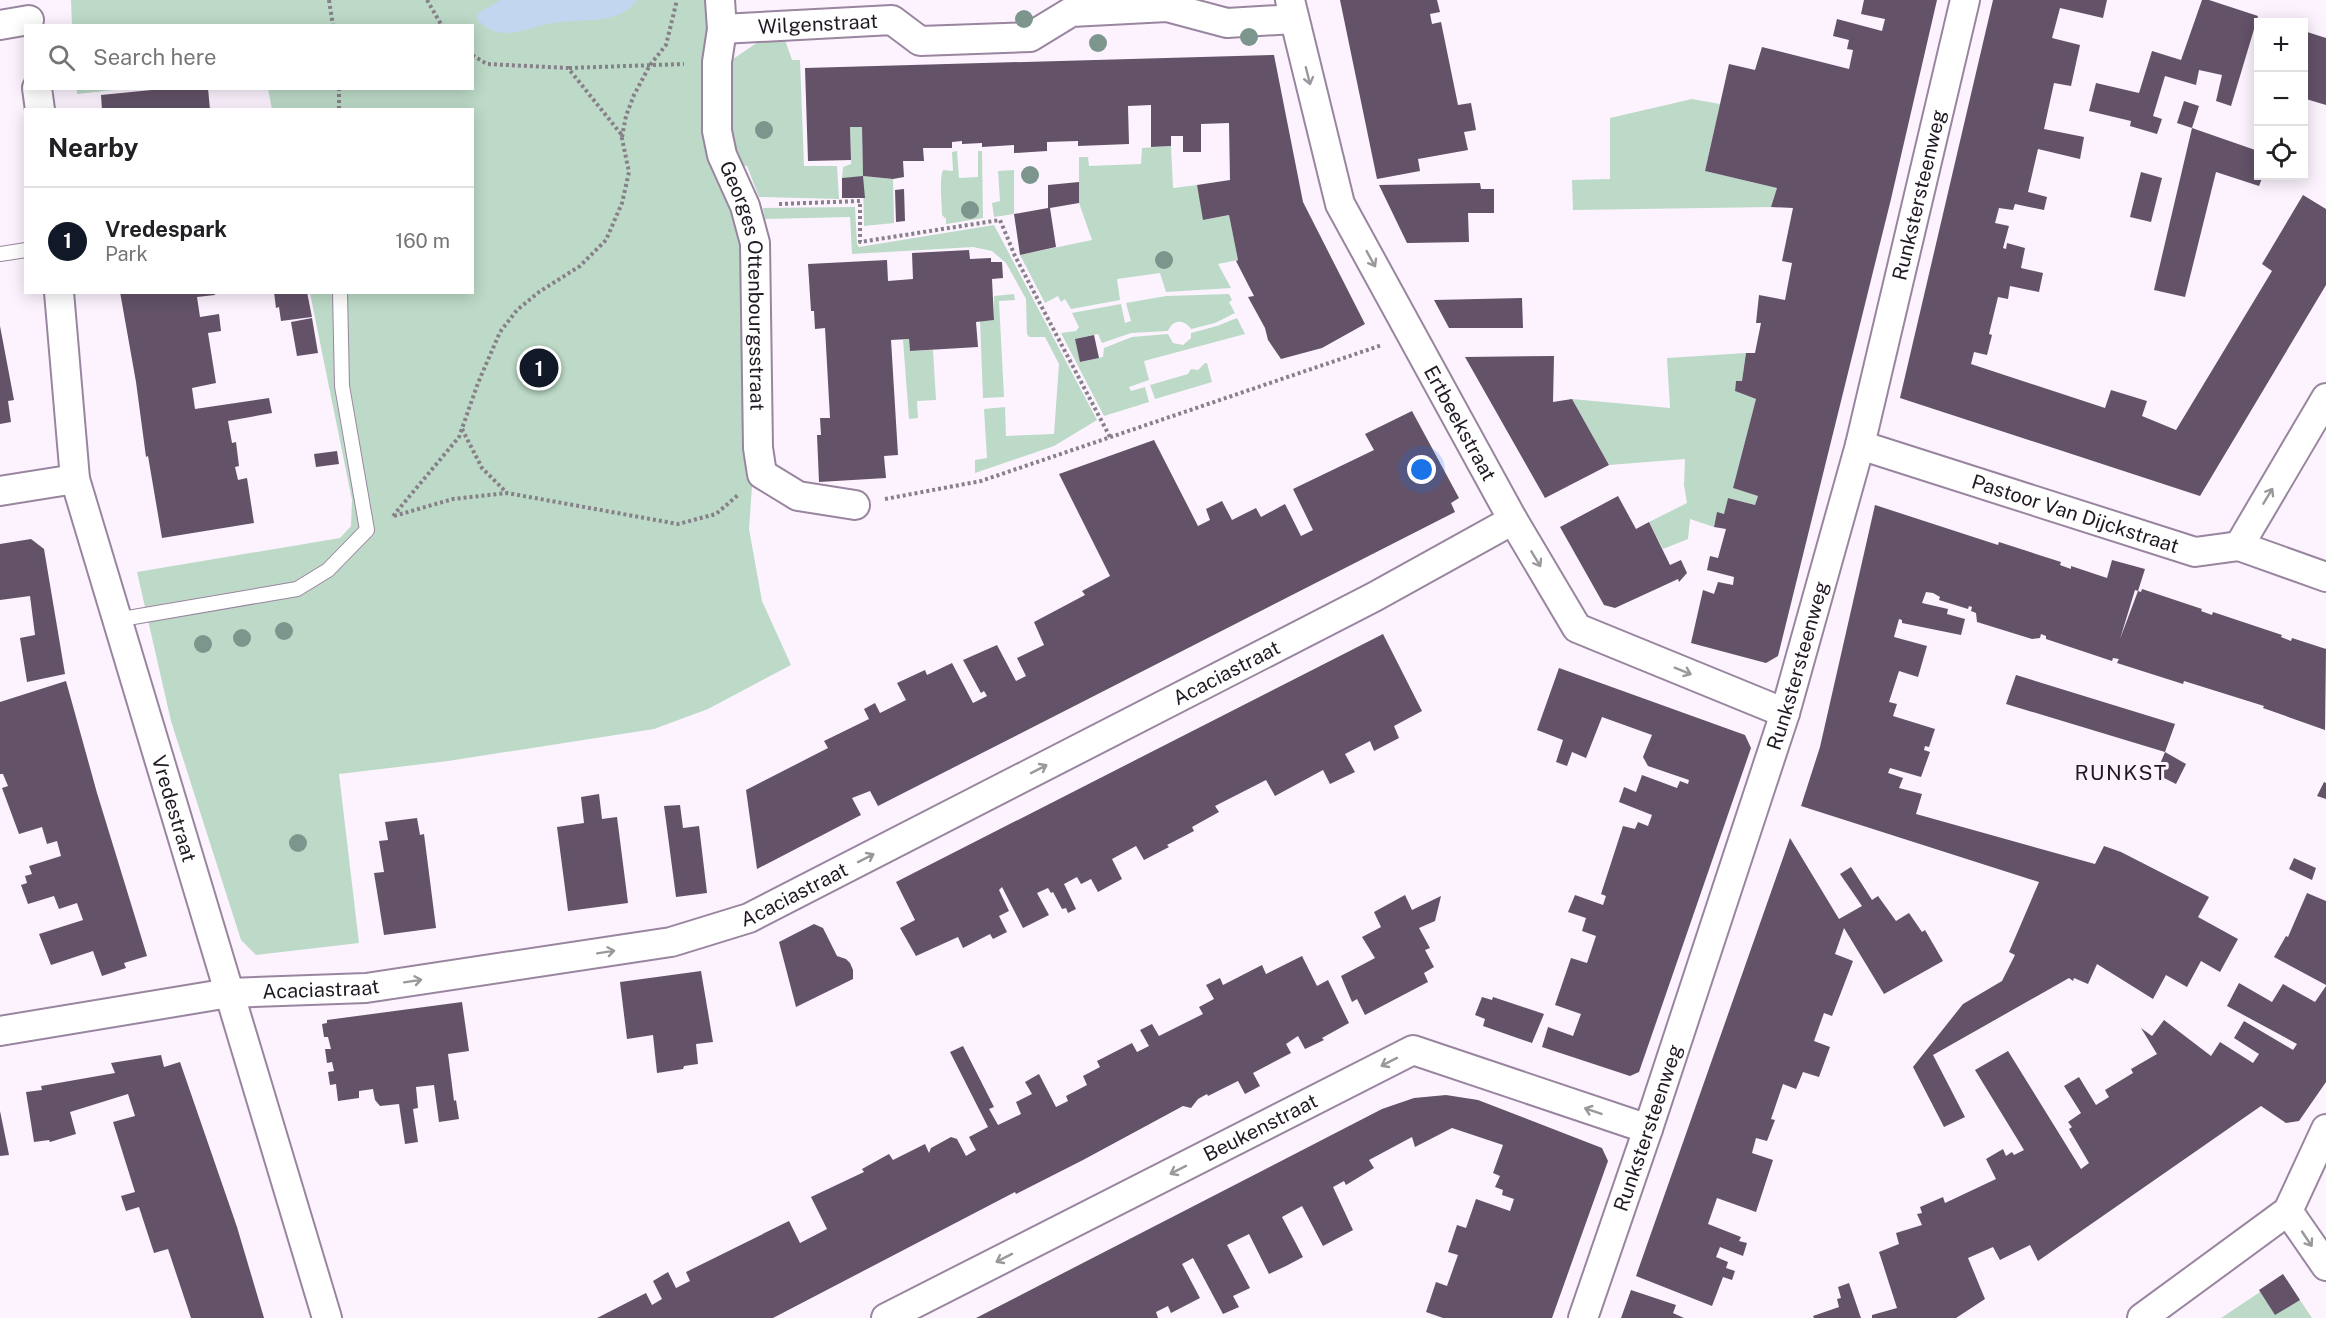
<!DOCTYPE html>
<meta charset="utf-8">
<style>
:root{--surface:#fff;--page:#f2f2f2;--text:#202124;--muted:#757577;--line:#e0e0e0;--accent:#111827}
body{margin:0;font-family:"Public Sans",sans-serif;background:var(--page);color:var(--text)}
.controls{position:absolute;right:18px;top:18px;display:grid;overflow:hidden;border-radius:0px;box-shadow:0 3px 15px #0003}
.controls button{width:54px;height:54px;display:grid;place-items:center;padding:0;border:0;border-bottom:2px solid var(--line);background:var(--surface);color:var(--text);font:30px sans-serif}
.you{position:absolute;left:1422px;top:470px;width:21px;height:21px;margin:-15px;border:4px solid #fff;border-radius:50%;background:#1a73e8;box-shadow:0 0 0 9px #1a73e833}
.badge{display:grid;place-items:center;width:39px;height:39px;border-radius:50%;background:var(--accent);color:#fff;font-size:20px;font-weight:700}
.pin{position:absolute;translate:-50% -50%;border:3px solid #fff;box-shadow:0 2px 6px #0006}
.list{margin:0;padding:0;list-style:none}
h2{display:flex;justify-content:space-between;align-items:center;height:78px;margin:0;padding:0 24px;font-size:26px}
h2 small{font-size:20px;font-weight:400;color:var(--muted)}
.list li{display:grid;grid-template-columns:39px 1fr auto;gap:18px;align-items:center;box-sizing:border-box;height:108px;padding:0 24px;border-top:2px solid var(--line)}
.list b{display:block;font-size:22px;white-space:nowrap}
.list p{margin:0;font-size:20px;white-space:nowrap;color:var(--muted)}
.list em{font-size:20px;font-style:normal;color:var(--muted)}
.icon{flex:none;width:33px;height:33px;fill:none;stroke:currentColor;stroke-width:2;stroke-linecap:round;stroke-linejoin:round}
.map{position:relative;flex:none;width:2326px;height:1318px;overflow:hidden}
.search{position:absolute;background:var(--surface);box-shadow:0 3px 15px #0003;left:24px;top:24px;width:450px;height:66px;display:flex;align-items:center;gap:15px;box-sizing:border-box;padding:0 21px;border-radius:0px;color:var(--muted);font-size:22px}
.panel{position:absolute;background:var(--surface);box-shadow:0 3px 15px #0003;left:24px;top:108px;width:450px;height:186px;border-radius:0px}
.map>svg:first-child{display:block}
.green{fill:#bcdac7}
.water{fill:#c2d6ef}
.building{fill:#635268}
.lines{fill:none;stroke-linecap:round;stroke-linejoin:round}
.lane-casing{stroke:#99859f;stroke-width:16}
.street-casing{stroke:#99859f;stroke-width:32}
.path{stroke:#877f89;stroke-width:4;stroke-dasharray:3 3;stroke-linecap:butt}
.lane{stroke:#fff;stroke-width:14}
.street{stroke:#fff;stroke-width:28}
.tree{fill:#7d968d}
.oneway{stroke:#9b989c}
.labels{text-anchor:middle;dominant-baseline:central;stroke-width:6;stroke-linejoin:round;paint-order:stroke}
.street-label{font-size:20px;fill:#211923;stroke:#fcf3fe}
.neighbourhood-label{font-size:21px;letter-spacing:1.5px;fill:#211923;stroke:#fcf3fe}
</style>
<div class="map">
<svg width="2326" height="1318" viewBox="0 0 2326 1318">
<rect width="100%" height="100%" fill="#fcf3fe"/>
<!-- green -->
<path class="green" d="M71,0H712L710,87L748,243L755,444L749,529L762,601L791,665L708,709L654,729L448,761L339,774L359,943L256,955L241,940L171,721L137,572L340,538L351,526L352,500L310,293L472,292V110L272,109L268,89L472,88V26L72,25Z
M773,32L784,37L792,60H800L804,166H837L839,199L759,197L747,166L735,165L730,150V61Z
M77,88H123V89L77,94Z
M1692,99L1720,104L1705,171L1777,188L1771,207L1573,210L1572,180L1610,179V118Z
M850,127H862L863,176L893,179L894,223L864,226L863,177L842,178L843,167L851,164Z
M1171,146L1173,188L1197,185L1204,220L1229,215L1238,260L1218,264L1231,288L1166,292L1160,273L1117,279L1120,300L1071,309L1065,299L1061,302L1058,296L1045,303L1020,255L1092,240L1079,203V157H1088L1089,166L1141,164L1142,148Z
M957,151L959,178L978,177V151H982L983,218L946,224V219L942,215C942,203 939,179 943,170L953,171L952,152Z
M1014,170V214L994,217L992,203L1000,201L998,171Z
M855,207L857,244L859,247L994,225L1097,420L1054,446L975,473V460L987,458L984,409L1005,407L1006,436L1054,434L1059,364L1045,337H1029L1027,334L1026,299L1006,263L992,251L973,247L852,254L850,217L765,219L763,208Z
M1014,294L1015,300L999,301L1004,397L983,398L980,321L994,320V296Z
M1229,294L1232,300L1229,302L1235,313L1215,323L1191,329C1184,319 1173,319 1168,331L1131,333L1102,343L1098,334L1075,339L1081,362L1103,357L1104,348L1132,337L1168,334L1173,343L1183,345L1191,338V333L1217,326L1237,318L1245,334L1144,361L1149,380L1129,387L1131,391L1145,387L1149,402L1104,416L1061,333L1076,331L1079,327L1072,313L1121,304L1125,323L1131,321L1126,303L1166,296Z
M909,339L910,351L933,350L936,400L917,401L918,418L909,419L903,340Z
M1746,353L1742,381H1736L1735,391L1756,399L1733,488L1758,496L1755,505L1728,498L1724,514L1717,513L1714,527L1690,519L1688,539L1663,549L1649,522L1687,503L1684,485L1685,459L1609,465L1572,399L1670,408L1667,358Z
M1205,363H1207L1212,382L1155,399L1150,385L1188,374L1191,369L1198,370Z
M2284,1276L2312,1318H2221Z"/>
<!-- water -->
<path class="water" d="M501,0H637C619,26 580,18 554,23C539,25 523,32 508,33C496,34 487,28 478,21L477,14Z"/>
<!-- building -->
<path class="building" d="M1340,0H1437L1440,12L1430,14L1432,24L1441,22L1458,105L1471,103L1476,130L1464,132L1468,150L1418,159L1420,171L1377,179Z
M1864,0H1937L1891,199L1778,656L1766,663L1691,643L1703,590L1714,594L1718,582L1733,585L1734,577L1707,570L1710,556L1718,558L1726,529L1714,527L1717,512L1724,514L1728,498L1755,505L1758,496L1733,488L1756,399L1735,391L1736,381H1742L1746,353H1755L1761,323H1756L1759,295L1785,300L1792,263L1782,261L1793,208L1771,207L1777,188L1705,171L1729,64L1755,70L1762,47L1849,69L1853,50L1847,49L1849,40L1833,36L1837,19L1882,31L1885,19L1861,14Z
M1993,0H2107L2103,18L2060,8L2052,38L2080,45L2071,86L2054,83L2044,129L2084,137L2080,159L2038,149L2028,192L2047,197L2044,210L2015,204L2013,210L1999,208L1995,223L2009,226L2003,248L2006,249L2007,243L2025,248L2021,268L2043,273L2039,292L2010,286L2008,299L1998,297L1989,334L1992,335L1987,355L1974,352L1971,364L2105,408L2111,390L2147,401L2142,416L2176,430L2272,271L2262,264L2303,195L2326,209V285L2200,496L1900,398Z
M2202,0H2209L2258,16L2231,106L2216,101L2222,75L2199,70L2196,85L2165,76L2153,116L2162,119L2157,134L2130,126L2131,121L2089,111L2096,83L2139,93L2152,51L2181,60Z
M2304,31L2326,38V105L2306,99L2304,104Z
M1274,55L1303,202L1365,324L1322,348L1281,359L1268,340L1265,328L1248,297L1254,296L1236,261L1238,260L1229,215L1203,220L1197,185L1230,180L1229,123L1201,124V152H1183V136H1171V146L1151,147V105L1128,106L1129,144L1078,146V141L1047,142V151L1014,153V145L982,147V143L962,144V141L952,142V148H923L924,161H903L904,177L893,179L863,176L865,198H842V178L863,176L862,127H850L851,160L808,161L805,68Z
M172,88H208L210,110H102L101,95Z
M2184,101L2199,106L2192,128L2258,151V176H2263L2259,186L2216,172L2185,297L2154,290L2192,128L2177,123Z
M2141,172L2162,178L2151,222L2130,217Z
M1079,182V203L1050,208L1056,247L1020,255L1014,214L1048,208V185Z
M1480,183L1481,189H1494V213H1468L1469,242L1407,243L1379,185Z
M904,189L905,221L896,222L895,190Z
M969,250L970,259L991,258V262H1002L1003,278L992,279L994,320L976,322L978,347L910,351L909,339L891,340L898,455L884,456L886,478L819,482L817,435H821L820,418H830L825,328L815,329L814,311H811L808,264L887,260L888,281L913,279L912,253Z
M120,292H214L215,295L197,297L200,317L219,314L221,331L208,333L216,383L192,388L195,409L269,398L272,413L228,421L232,443L236,442L239,466L235,467L238,480L247,478L254,523L162,538L148,456L146,457L136,382Z
M274,292H307L312,317L281,321L279,307L276,308Z
M1522,298L1523,328H1449L1434,300Z
M312,318L318,353L297,356L291,322Z
M0,326L14,400L8,401L11,422L0,424Z
M1094,335L1099,358L1080,362L1075,339Z
M1554,356L1553,402L1572,399L1609,465L1545,498L1465,357Z
M1412,411L1459,498L1451,503L1455,512L878,806L870,791L852,798L861,815L757,869L746,790L828,748L824,741L869,719L864,709L875,703L880,713L906,700L897,683L925,670L927,675L952,663L973,703L987,696L984,691L981,693L963,660L997,645L1016,681L1026,676L1017,658L1044,645L1034,622L1085,595L1082,591L1110,576L1059,474L1154,440L1198,526L1210,520L1206,509L1222,501L1232,520L1256,508L1261,517L1285,504L1301,536L1313,530L1293,489L1374,450L1365,434Z
M337,451L339,464L316,467L314,454Z
M1618,496L1636,529L1649,522L1670,565L1681,560L1687,573L1679,582L1678,579L1615,608L1604,605L1560,527Z
M1875,505L1998,545L1999,542L2061,562L2060,565L2071,569V566L2107,578L2112,560L2145,569L2138,591L2135,590L2120,639L2138,591L2141,592L2142,589L2202,609L2201,611L2212,615L2213,612L2282,635L2281,637L2291,641L2292,638L2326,649L2325,730L2263,708L2264,706L2184,681L2183,684L2117,663L2119,659L2113,658L2112,661L2046,639V636L2041,634L2040,638L2032,639L1977,622L1976,613L1971,611L1972,607L1969,606L1968,609L1939,600L1940,597L1933,593L1926,592L1922,603L1948,609L1947,614L1965,619L1961,635L1902,623V620L1899,619L1894,637L1927,646L1918,677L1899,671L1889,702L1897,704L1893,716L1935,729L1929,747L1925,746L1924,750L1930,752L1921,777L1890,768L1888,773L1903,778L1899,788L1922,794L1916,814L2095,864L2104,846L2121,852L2209,897L2198,917L2238,939L2220,972L2201,961L2187,987L2166,975L2153,999L2097,964L2088,984L2074,978L2073,981L2069,978L1933,1055L1965,1117L1944,1127L1913,1067L1963,1004L2002,981L2015,955L2009,952L2039,882L1801,806L1820,747Z
M31,539L44,549L65,674L27,682L20,638L35,635L30,596L0,600V544Z
M1383,634L1422,711L1394,726L1399,738L1374,751L1370,741L1345,754L1355,772L1330,784L1323,770L1275,796L1266,780L1215,806L1219,812L1192,827L1194,831L1167,845L1169,847L1144,860L1136,846L1112,859L1122,879L1098,892L1091,879L1081,884L1077,877L1064,884L1076,909L1068,913L1066,908L1062,909L1053,892L1051,893L1048,888L1037,893L1049,915L1023,928L1002,887L999,890L1009,911L999,916L1007,932L993,939L990,934L963,948L958,937L916,956L900,928L915,920L896,882Z
M1559,668L1745,735L1751,748L1639,1072L1630,1076L1542,1047L1548,1027L1573,1036L1581,1014L1555,1005L1571,958L1587,963L1596,936L1582,931L1586,918L1568,912L1575,895L1603,905L1606,896L1601,894L1623,826L1635,829L1638,822L1648,826L1652,815L1619,802L1624,787L1636,792L1642,775L1677,788L1680,781L1688,784L1689,780L1648,766L1643,757L1652,735L1602,717L1586,758L1572,752L1567,766L1556,762L1563,740L1537,730Z
M2016,675L2175,724L2165,752L2006,704Z
M66,681L97,793L147,956L124,963L126,968L102,976L93,951L51,965L39,934L83,920L77,903L59,909L54,896L28,904L21,885L27,883L25,876L32,874L29,866L61,856L57,841L47,844L42,827L19,834L2,788L8,786L3,774H0V702Z
M2165,752L2186,764L2176,784L2156,774Z
M2324,782L2326,783V799L2317,796Z
M599,794L602,819L617,817L628,903L568,911L557,827L584,823L581,797Z
M680,805L683,828L699,826L707,893L676,897L664,806Z
M417,818L420,835L424,834L436,928L384,935L374,873L384,872L379,841L388,840L385,822Z
M1790,838L1839,919L1862,906L1840,874L1851,867L1872,900L1878,896L1896,921L1909,913L1922,932L1925,930L1943,961L1884,994L1844,928L1835,954L1853,961L1832,1016L1824,1013L1814,1041L1830,1047L1819,1077L1803,1072L1796,1089L1783,1084L1771,1119L1775,1120L1767,1141L1756,1138L1752,1153L1773,1160L1756,1212L1717,1198L1708,1224L1741,1237L1739,1241L1747,1243L1743,1256L1720,1247L1716,1257L1728,1262L1726,1268L1735,1271L1732,1280L1723,1277L1712,1306L1636,1276Z
M2294,858L2316,868L2312,880L2289,869Z
M2307,893L2326,901V985L2274,957L2286,936L2288,937Z
M1405,895L1412,910L1441,896L1435,921L1419,928L1430,948L1425,950L1434,967L1424,973L1428,982L1365,1015L1357,999L1352,1002L1341,976L1375,958L1362,937L1381,927L1374,912Z
M814,924L823,928L837,956L846,959L850,963L853,970V979L796,1007L779,942Z
M1302,956L1317,986L1328,980L1349,1023L1322,1038L1324,1040L1305,1049L1298,1036L1286,1044L1291,1053L1253,1073L1260,1086L1245,1094L1238,1081L1208,1096L1207,1094L1198,1099L1191,1108L1183,1106L1083,1160L1016,1194L1015,1192L773,1318H597L646,1293L652,1305L662,1299L653,1281L668,1272L676,1288L690,1281L686,1272L789,1221L800,1243L827,1229L811,1197L864,1172L862,1169L889,1154L893,1160L925,1144L929,1153L931,1148L951,1137L957,1139L966,1156L976,1150L969,1137L988,1127L950,1052L963,1046L994,1107L989,1109L998,1125L1021,1114L1016,1102L1032,1094L1025,1082L1039,1074L1056,1107L1068,1101L1066,1096L1087,1085L1083,1076L1100,1067L1097,1061L1132,1043L1137,1052L1149,1046L1140,1030L1152,1024L1159,1036L1203,1014L1199,1007L1214,999L1206,985L1220,978L1223,985L1262,965L1266,974Z
M701,971L713,1042L696,1044L698,1064L684,1066L683,1069L657,1073L653,1035L627,1039L620,982Z
M2239,983L2272,1002L2283,984L2315,1002L2326,986V1082L2299,1121L2286,1123L2261,1106L2038,1261L2030,1245L2000,1260L1993,1247L1968,1258L1985,1299L1956,1318H1872V1315L1897,1308L1879,1252L1899,1244L1896,1233L1922,1225L1917,1214L1922,1213L1920,1207L1943,1197L1945,1203L1996,1179L1986,1159L2003,1149L2006,1156L2012,1152L2014,1155L2024,1150L1975,1070L2008,1051L2081,1169L2089,1163L2069,1129L2072,1127L2068,1122L2081,1113L2064,1086L2079,1077L2096,1105L2109,1097L2105,1090L2133,1073L2131,1069L2157,1054L2141,1028L2152,1036L2164,1020L2211,1056L2220,1042L2253,1063L2259,1054L2234,1038L2244,1021L2293,1050L2297,1044L2227,1006Z
M1482,997L1492,1000L1493,997L1544,1014L1532,1043L1483,1026L1485,1019L1475,1015Z
M462,1002L469,1051L448,1054L454,1101L456,1100L459,1119L439,1122L434,1085L416,1087L418,1108L413,1109L418,1142L405,1144L399,1104L380,1106L375,1100L373,1089L359,1091V1098L338,1101L336,1084L330,1085L328,1072L334,1071L332,1062L327,1063L325,1049H331L328,1037H324L322,1024L327,1023V1020Z
M161,1055L164,1067L180,1062L237,1227L264,1318H191L168,1249L154,1253L139,1207L126,1211L121,1196L135,1192L113,1122L135,1116L128,1094L70,1112L76,1134L50,1142L49,1140L34,1142L26,1092L42,1090L41,1086L115,1073L111,1063Z
M1446,1095L1478,1100L1602,1148L1608,1161L1552,1318H1443L1426,1312L1436,1282L1447,1286L1458,1255L1448,1252L1457,1225L1466,1228L1476,1199L1510,1211L1514,1199L1502,1195L1503,1190L1495,1187L1500,1176L1493,1173L1503,1145L1452,1128L1415,1147L1412,1137L1369,1160L1374,1168L1346,1185L1344,1181L1333,1187L1353,1230L1323,1246L1302,1206L1282,1217L1303,1257L1286,1266L1269,1274L1249,1234L1227,1245L1250,1288L1233,1296L1239,1307L1223,1314L1193,1258L1182,1264L1200,1298L1171,1313L1168,1306L1156,1312L1158,1318H976L1382,1109L1414,1098Z
M0,1111L9,1155L0,1156Z
M2283,1274L2300,1300L2275,1315L2259,1290Z
M1849,1283L1861,1318H1814L1813,1316L1839,1307L1837,1299L1841,1298L1838,1287Z
M1631,1290L1676,1305L1673,1313L1684,1318H1621Z"/>
<g class="lines">
<defs>
<path id="lane" d="M0,254L26,250
M116,620L297,589L328,570L367,530L342,386L340,292"/>
<g id="street">
<path id="s1" d="M720,0L722,29L717,62V131L722,155L745,206L755,243L758,448L762,474L798,496L855,505"/>
<path id="s2" d="M1290,0L1340,204L1513,520L1577,628L1785,713"/>
<path d="M0,25L29,20"/>
<path id="s3" d="M722,29L892,20L920,41L1030,37L1071,12L1167,7L1227,23L1294,19"/>
<path d="M37,88L40,110"/>
<path id="s4" d="M59,292L75,479L327,1318"/>
<path id="s5" d="M1860,445L2195,552L2239,546L2326,577"/>
<path d="M0,491L75,479"/>
<path d="M2239,546L2326,398"/>
<path id="s6" d="M0,1031L229,993L366,988L671,942L749,918L1374,597L1513,520"/>
<path d="M2288,1211L2326,1266"/>
<path id="s7" d="M886,1318L1413,1050L1648,1129"/>
<path id="s8" d="M1583,1318L1648,1129L1785,713L1860,445L1965,0"/>
<path d="M2142,1318L2288,1211L2326,1129"/>
</g>
</defs>
<!-- lane casing -->
<use href="#lane" class="lane-casing"/>
<!-- street casing -->
<use href="#street" class="street-casing"/>
<!-- path -->
<path class="path" d="M329,0L333,26
M427,0L442,26
M569,68L684,64
M339,88V110
M622,137L626,116L634,95L650,65L666,45L677,0
M779,204L860,201V242L1000,220L1015,256L1110,437
M462,429L482,468L507,493
M885,499L981,481L1382,345
M393,516L459,437L478,383L500,332L517,310L539,292L580,266L606,240L622,203L629,172L621,134L568,68L487,64L472,55
M394,516L453,499L507,493L678,524L716,514L738,495"/>
<!-- lane -->
<use href="#lane" class="lane"/>
<!-- street -->
<use href="#street" class="street"/>
</g>
<!-- trees -->
<g class="tree">
<circle cx="1024" cy="19" r="9"/>
<circle cx="1249" cy="37" r="9"/>
<circle cx="1098" cy="43" r="9"/>
<circle cx="764" cy="130" r="9"/>
<circle cx="1030" cy="175" r="9"/>
<circle cx="970" cy="210" r="9"/>
<circle cx="1164" cy="260" r="9"/>
<circle cx="284" cy="631" r="9"/>
<circle cx="242" cy="638" r="9"/>
<circle cx="203" cy="644" r="9"/>
<circle cx="298" cy="843" r="9"/>
</g>
<!-- one-way arrows -->
<defs><path id="oneway-shaft" d="M-6 0H5M1.5-3L5.5 0L1.5 3" fill="none" stroke-width="1.6" stroke-linecap="round" stroke-linejoin="round" transform="scale(1.5)"/></defs>
<g class="oneway">
<use href="#oneway-shaft" transform="translate(1308 76) rotate(76)"/>
<use href="#oneway-shaft" transform="translate(1371 259) rotate(61)"/>
<use href="#oneway-shaft" transform="translate(2268 496) rotate(-59)"/>
<use href="#oneway-shaft" transform="translate(1536 559) rotate(59)"/>
<use href="#oneway-shaft" transform="translate(1683 671) rotate(22)"/>
<use href="#oneway-shaft" transform="translate(1039 769) rotate(-27)"/>
<use href="#oneway-shaft" transform="translate(866 858) rotate(-27)"/>
<use href="#oneway-shaft" transform="translate(606 952) rotate(-9)"/>
<use href="#oneway-shaft" transform="translate(413 981) rotate(-9)"/>
<use href="#oneway-shaft" transform="translate(1389 1062) rotate(153)"/>
<use href="#oneway-shaft" transform="translate(1593 1111) rotate(-161)"/>
<use href="#oneway-shaft" transform="translate(1178 1170) rotate(153)"/>
<use href="#oneway-shaft" transform="translate(2307 1239) rotate(56)"/>
<use href="#oneway-shaft" transform="translate(1004 1258) rotate(153)"/>
</g>
<g class="labels">
<!-- street labels -->
<g class="street-label">
<text stroke="none"><textPath href="#s3" startOffset="96">Wilgenstraat</textPath></text>
<text stroke="none"><textPath href="#s8" startOffset="1173">Runkstersteenweg</textPath></text>
<text stroke="none"><textPath href="#s1" startOffset="291">Georges Ottenbourgsstraat</textPath></text>
<text stroke="none"><textPath href="#s2" startOffset="460">Ertbeekstraat</textPath></text>
<text stroke="none"><textPath href="#s5" startOffset="226">Pastoor Van Dijckstraat</textPath></text>
<text stroke="none"><textPath href="#s8" startOffset="687">Runkstersteenweg</textPath></text>
<text stroke="none"><textPath href="#s6" startOffset="1296">Acaciastraat</textPath></text>
<text stroke="none"><textPath href="#s4" startOffset="532">Vredestraat</textPath></text>
<text stroke="none"><textPath href="#s6" startOffset="810">Acaciastraat</textPath></text>
<text stroke="none"><textPath href="#s6" startOffset="324">Acaciastraat</textPath></text>
<text stroke="none"><textPath href="#s7" startOffset="420">Beukenstraat</textPath></text>
<text stroke="none"><textPath href="#s8" startOffset="201">Runkstersteenweg</textPath></text>
</g>
<!-- neighbourhood labels -->
<g class="neighbourhood-label">
<text x="2121" y="772">RUNKST</text>
</g>
</g>
</svg>
<div class="controls">
<button>+</button>
<button>−</button>
<button><svg class="icon" aria-label="locate" viewBox="0 0 24 24"><circle cx="12" cy="12" r="6"/><path d="M12 2v4M12 18v4M2 12h4M18 12h4"/></svg></button>
</div>
<div class="you"></div>
<div class="pin badge" style="left:539px;top:368px">1</div>
<div class="search"><svg class="icon" aria-label="search" viewBox="0 0 24 24"><circle cx="10" cy="10" r="6"/><path d="M15 15l6 6"/></svg>Search here</div>
<section class="panel">
<h2>Nearby<small></small></h2>
<ul class="list">
<li><span class="badge">1</span><div><b>Vredespark</b><p>Park</p></div><em>160 m</em></li>
</ul>
</section>
</div>
